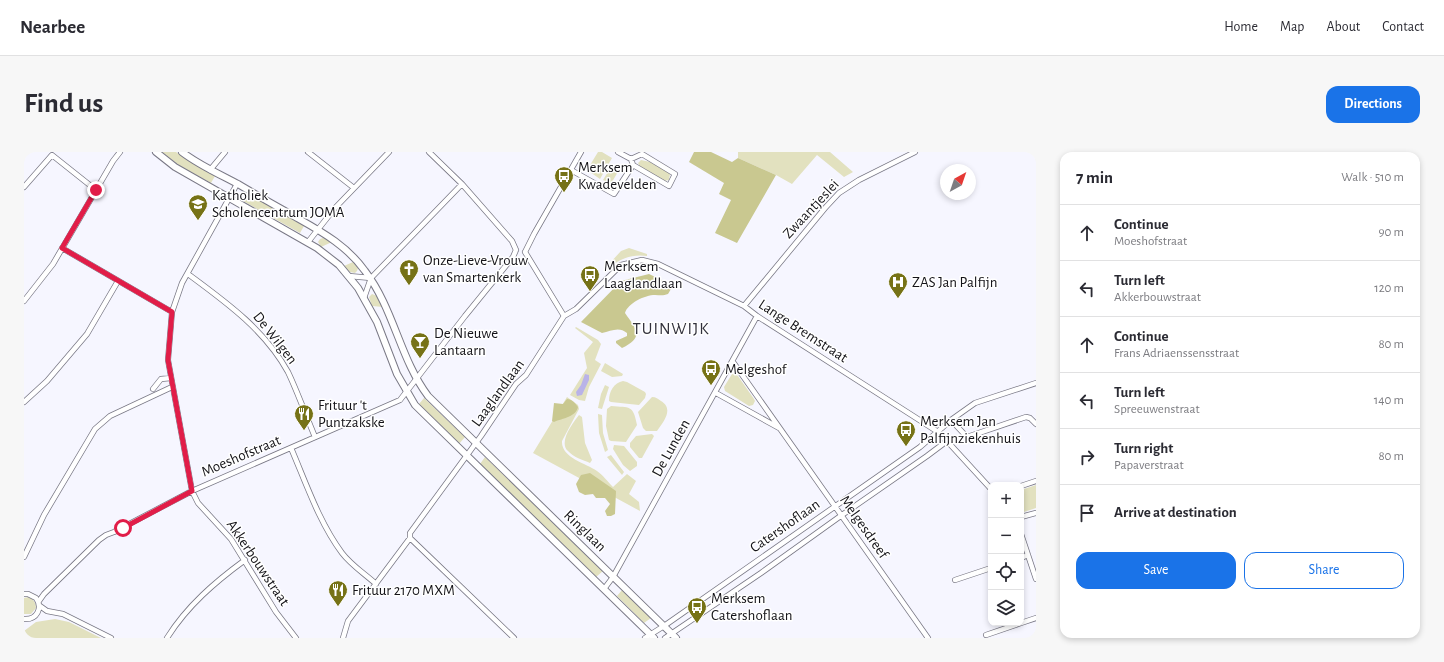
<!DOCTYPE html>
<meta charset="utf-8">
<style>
:root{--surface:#fff;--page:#f7f7f7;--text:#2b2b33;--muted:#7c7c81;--line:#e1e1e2;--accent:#1a73e8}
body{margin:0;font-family:"Alegreya Sans",sans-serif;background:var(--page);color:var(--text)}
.controls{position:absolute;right:12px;bottom:12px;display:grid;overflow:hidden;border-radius:8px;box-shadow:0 2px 6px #0003}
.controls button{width:36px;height:36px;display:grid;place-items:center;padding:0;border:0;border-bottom:1px solid var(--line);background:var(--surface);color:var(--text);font:20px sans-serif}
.compass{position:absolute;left:916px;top:12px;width:36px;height:36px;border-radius:50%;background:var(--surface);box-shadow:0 2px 6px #0003;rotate:40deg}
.stop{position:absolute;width:12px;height:12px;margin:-9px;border:3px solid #e11d48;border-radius:50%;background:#fff}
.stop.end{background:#e11d48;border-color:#fff;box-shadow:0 1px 4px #0008}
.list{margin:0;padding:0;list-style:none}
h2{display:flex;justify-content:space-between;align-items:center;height:52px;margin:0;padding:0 16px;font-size:17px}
h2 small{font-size:13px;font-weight:400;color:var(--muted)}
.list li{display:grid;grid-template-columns:26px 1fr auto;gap:12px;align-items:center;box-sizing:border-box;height:56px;padding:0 16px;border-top:1px solid var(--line)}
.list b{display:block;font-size:15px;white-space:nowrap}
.list p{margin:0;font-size:13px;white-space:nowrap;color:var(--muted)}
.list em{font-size:13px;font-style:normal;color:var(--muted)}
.actions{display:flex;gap:8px;padding:12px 16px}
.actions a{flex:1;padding:9px 0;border:1px solid var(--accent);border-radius:12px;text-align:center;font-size:14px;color:var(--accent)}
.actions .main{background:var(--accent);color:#fff}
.icon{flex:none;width:22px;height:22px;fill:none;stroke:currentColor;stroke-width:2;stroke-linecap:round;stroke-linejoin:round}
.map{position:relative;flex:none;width:1012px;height:486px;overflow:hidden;border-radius:12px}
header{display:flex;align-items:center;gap:24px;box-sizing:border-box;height:56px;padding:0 20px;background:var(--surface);border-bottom:1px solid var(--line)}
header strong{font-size:19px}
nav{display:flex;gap:22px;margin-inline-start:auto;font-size:14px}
.intro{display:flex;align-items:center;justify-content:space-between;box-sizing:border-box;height:96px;padding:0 24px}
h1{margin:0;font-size:28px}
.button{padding:10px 18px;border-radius:12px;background:var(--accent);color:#fff;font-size:14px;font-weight:700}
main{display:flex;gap:24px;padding:0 24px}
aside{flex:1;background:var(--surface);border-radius:12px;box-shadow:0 2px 6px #0003}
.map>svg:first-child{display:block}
.green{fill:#e2e1bf}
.forest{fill:#c9c890}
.water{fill:#b9b3e8}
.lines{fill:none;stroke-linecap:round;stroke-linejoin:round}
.minor-casing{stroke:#7a7986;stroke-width:6}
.tertiary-casing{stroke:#7a7986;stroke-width:8}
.minor{stroke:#fff;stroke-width:4.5}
.tertiary{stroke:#fff;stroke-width:6}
.route{stroke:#e11d48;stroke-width:5}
.labels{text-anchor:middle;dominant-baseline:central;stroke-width:3;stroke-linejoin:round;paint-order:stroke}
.poi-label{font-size:15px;fill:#141318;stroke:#fff;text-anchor:start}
.street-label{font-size:15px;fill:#141318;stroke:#fff}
.quarter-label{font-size:17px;letter-spacing:1px;fill:#31303b;stroke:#fff}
</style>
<header>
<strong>Nearbee</strong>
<nav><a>Home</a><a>Map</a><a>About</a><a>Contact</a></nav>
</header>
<div class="intro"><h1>Find us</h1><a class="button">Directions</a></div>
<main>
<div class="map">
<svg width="1012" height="486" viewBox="0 0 1012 486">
<rect width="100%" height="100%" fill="#f6f6ff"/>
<!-- green -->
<path class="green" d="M138,0H152L162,7L191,24L187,31L156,14Z
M574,0H578L588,6L576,27L563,18Z
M714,0H806L829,20L820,25L793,3L768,32L752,23L714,6Z
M617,8L626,10L645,21L646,22L645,28L640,29L616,15L614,11Z
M588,13L595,18L588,30L585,31L579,28Z
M223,41L280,74L276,81L219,49Z
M299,86L308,90L297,95L294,90L296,87Z
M605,96L623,102V104C609,102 598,106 587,114L585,112L597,99Z
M329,110L334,116L333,119L331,121L326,120L320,114Z
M348,142L353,144L359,155L348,154L345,145Z
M552,175L574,188L577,192L571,208L577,212L565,235L561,249L555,248L546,243L563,216L560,201L569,190L551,176Z
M581,211L599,222L598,224L588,225L577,219Z
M708,222H711L714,224L730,247L731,249L729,253L725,254L701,239L700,235Z
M599,229L603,230L621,240L622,242L621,246L615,253L587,250L585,249C585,239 590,231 599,229Z
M581,233L585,235L578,257L574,256L577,242Z
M543,245L554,253L555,257L538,289C537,306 562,311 573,319C579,323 584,330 589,335L603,322L612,329L605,342L615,350L616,359L509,301Z
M628,245C632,245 634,247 637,249C650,257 640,269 633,279H622L619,276L614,260Z
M400,246L441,285L435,292L395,252Z
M587,254C606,256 609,252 613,273L602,290L587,289L585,288L582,274L583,257Z
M574,262L578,263L579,281L584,298L581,300L575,281Z
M555,263L558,265L561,291L568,308L566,311C559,308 549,305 544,299C534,290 549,271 555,263Z
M628,282L630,284L629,286L618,306H615L606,295V291L612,284Z
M590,293L600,294L613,310V314L606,319L599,313L589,297Z
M587,303L600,320L598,323L583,305Z
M461,305L579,419L572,425L456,312Z
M1012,333V356L997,361V338Z
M598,438L627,466L620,471L593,444Z
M4,445C9,447 12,450 12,456L7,462H0V446Z
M31,467L45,470L77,486H0V479L12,470Z"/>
<!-- forest -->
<path class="forest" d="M670,0H687L708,10L714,6L752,23L713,91L691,81L707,48L695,42L700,31L665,10Z
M625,122L644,131L647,137L644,142C639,144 636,143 631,143C621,143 604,151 601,161C612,177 621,185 598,196L592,191V189L603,184V181C595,174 587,179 578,181L557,170L597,129Z
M543,247C548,247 551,251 554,255C552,265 539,266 530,270L528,269L530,251L539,252Z
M566,321L592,339L591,362L587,364H583L581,359L586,352L581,346H572L569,342L561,343L555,340L552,332L557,323Z"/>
<!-- water -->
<path class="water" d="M561,222L565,223V228L558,243L553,244L552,240L557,233Z"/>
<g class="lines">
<defs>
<path id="minor" d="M284,0L330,36
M405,0L438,32L488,89L492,98
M607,7L618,2L651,22L645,34L609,13
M186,18L201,0
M547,18L590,42L609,13L607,7L594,0
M213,32L158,131L148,160L144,208L168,339L174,351L207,387L252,460L272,486
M0,35L28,3L72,38
M284,90L311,56L365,0
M38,96L148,160
M501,100L510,82L557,0
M501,100L540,164
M164,122C202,150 241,178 264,220C274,241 282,264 291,285
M325,124L347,126
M340,146L347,126L438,32
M0,149L29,112L89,9L96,0
M720,154L801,56L815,41L835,28L891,0
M709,210L904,486
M129,237L137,227L147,226
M692,241L755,276
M0,250L23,229L63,182L94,129
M927,268L943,285L1002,265L1006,266L1012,272
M267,296C282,331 295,370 318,401C327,413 341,422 352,432
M997,334L1012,329
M997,365L1012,361
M997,382L1012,427
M386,386L490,486
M0,405L20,363L71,277L86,264L148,235
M997,406L1004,403
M931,428L967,416
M580,437L589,425L733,164
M0,442H4L12,446C19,456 13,468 0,467
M15,449L20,442L75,388L82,383L90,380L168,339L376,248L441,164L489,105L492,98
M16,454L23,459L39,462L87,486
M997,471L1012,466
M962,483L997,471
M143,486C163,454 191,430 221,408
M319,486L324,469L386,386V381L457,284L492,232L502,223L540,164L552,157L597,113L618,108L634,112L720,154L733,164L911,278L923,289L967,337
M621,486L640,474L896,295L927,268L951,251L1012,231
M641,486L737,421L818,363L903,304L923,289"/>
<path id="tertiary" d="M132,0L151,15L293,96L315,113L334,136L353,170L373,222L391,253L630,486
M158,0C175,13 195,22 214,32C234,44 254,55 275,67C300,81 324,95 341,119C370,157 376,207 404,244L652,486"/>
</defs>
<!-- minor casing -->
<use href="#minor" class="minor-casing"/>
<!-- tertiary casing -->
<use href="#tertiary" class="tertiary-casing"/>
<!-- minor -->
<use href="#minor" class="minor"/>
<!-- tertiary -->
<use href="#tertiary" class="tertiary"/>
</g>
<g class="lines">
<!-- route -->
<path class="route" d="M72,38L38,96L148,160L144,208L168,339L99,376"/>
</g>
<!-- icons -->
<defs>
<symbol id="bus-pin" viewBox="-11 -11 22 30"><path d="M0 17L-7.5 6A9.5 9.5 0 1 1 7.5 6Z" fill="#767216" stroke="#fff"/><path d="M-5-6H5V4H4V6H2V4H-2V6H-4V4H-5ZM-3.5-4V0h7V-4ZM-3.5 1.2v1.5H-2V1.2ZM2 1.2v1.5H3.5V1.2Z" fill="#fff"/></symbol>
<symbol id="school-pin" viewBox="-11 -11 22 30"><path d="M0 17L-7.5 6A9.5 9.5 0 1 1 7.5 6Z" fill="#767216" stroke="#fff"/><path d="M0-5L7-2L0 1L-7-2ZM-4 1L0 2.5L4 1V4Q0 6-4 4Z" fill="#fff"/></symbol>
<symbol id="church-pin" viewBox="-11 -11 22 30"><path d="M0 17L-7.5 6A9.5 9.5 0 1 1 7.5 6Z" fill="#767216" stroke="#fff"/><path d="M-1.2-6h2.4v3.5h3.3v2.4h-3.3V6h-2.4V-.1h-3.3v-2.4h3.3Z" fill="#fff"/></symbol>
<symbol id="hospital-pin" viewBox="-11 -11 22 30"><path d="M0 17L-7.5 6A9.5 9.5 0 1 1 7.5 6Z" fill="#767216" stroke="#fff"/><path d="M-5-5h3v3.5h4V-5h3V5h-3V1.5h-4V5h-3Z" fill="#fff"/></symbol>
<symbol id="bar-pin" viewBox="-11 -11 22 30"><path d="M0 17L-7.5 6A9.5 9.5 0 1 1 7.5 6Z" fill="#767216" stroke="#fff"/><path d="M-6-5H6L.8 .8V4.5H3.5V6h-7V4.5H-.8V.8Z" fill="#fff"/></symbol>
<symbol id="restaurant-pin" viewBox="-11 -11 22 30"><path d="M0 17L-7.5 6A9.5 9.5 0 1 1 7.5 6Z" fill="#767216" stroke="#fff"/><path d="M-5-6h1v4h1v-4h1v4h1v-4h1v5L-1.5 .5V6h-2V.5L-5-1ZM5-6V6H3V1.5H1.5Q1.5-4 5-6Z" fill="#fff"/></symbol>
</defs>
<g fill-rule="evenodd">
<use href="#bus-pin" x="529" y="13" width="22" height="30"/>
<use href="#school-pin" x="163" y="41" width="22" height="30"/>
<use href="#church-pin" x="374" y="106" width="22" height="30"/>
<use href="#bus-pin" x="555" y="112" width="22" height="30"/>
<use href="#hospital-pin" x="863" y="119" width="22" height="30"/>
<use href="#bar-pin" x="385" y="179" width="22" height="30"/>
<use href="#bus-pin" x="676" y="206" width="22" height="30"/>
<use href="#restaurant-pin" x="269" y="251" width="22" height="30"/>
<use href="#bus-pin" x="871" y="267" width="22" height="30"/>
<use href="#restaurant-pin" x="303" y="427" width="22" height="30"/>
<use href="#bus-pin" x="662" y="444" width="22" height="30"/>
</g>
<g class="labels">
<!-- poi labels -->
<g class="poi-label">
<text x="554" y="15">Merksem<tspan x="554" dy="17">Kwadevelden</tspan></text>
<text x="188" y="43">Katholiek<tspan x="188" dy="17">Scholencentrum JOMA</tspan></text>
<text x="399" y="108">Onze-Lieve-Vrouw<tspan x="399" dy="17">van Smartenkerk</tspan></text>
<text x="580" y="114">Merksem<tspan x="580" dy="17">Laaglandlaan</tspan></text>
<text x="888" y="130">ZAS Jan Palfijn</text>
<text x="410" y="181">De Nieuwe<tspan x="410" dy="17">Lantaarn</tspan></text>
<text x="701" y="217">Melgeshof</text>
<text x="294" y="253">Frituur 't<tspan x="294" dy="17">Puntzakske</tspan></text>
<text x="896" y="269">Merksem Jan<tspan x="896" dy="17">Palfijnziekenhuis</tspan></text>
<text x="328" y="438">Frituur 2170 MXM</text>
<text x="687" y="446">Merksem<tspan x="687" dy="17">Catershoflaan</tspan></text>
</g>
<!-- street labels -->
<g class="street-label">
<text transform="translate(787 57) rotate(-47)">Zwaantjeslei</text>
<text transform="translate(779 179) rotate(33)">Lange Bremstraat</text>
<text transform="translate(251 186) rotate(52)">De Wilgen</text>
<text transform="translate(474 241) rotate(-54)">Laaglandlaan</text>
<text transform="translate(647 296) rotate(-61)">De Lunden</text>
<text transform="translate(217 304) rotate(-23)">Moeshofstraat</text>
<text transform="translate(761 374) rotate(-35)">Catershoflaan</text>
<text transform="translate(840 375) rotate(55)">Melgesdreef</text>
<text transform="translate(561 379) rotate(44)">Ringlaan</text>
<text transform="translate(234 411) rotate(56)">Akkerbouwstraat</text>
</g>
<!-- quarter labels -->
<g class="quarter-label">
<text x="647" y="176">TUINWIJK</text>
</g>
</g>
</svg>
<div class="controls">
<button>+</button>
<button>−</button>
<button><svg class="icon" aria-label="locate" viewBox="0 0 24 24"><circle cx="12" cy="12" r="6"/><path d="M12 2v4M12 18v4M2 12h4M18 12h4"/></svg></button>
<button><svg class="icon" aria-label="layers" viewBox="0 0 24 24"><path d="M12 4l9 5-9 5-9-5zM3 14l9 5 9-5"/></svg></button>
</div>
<svg class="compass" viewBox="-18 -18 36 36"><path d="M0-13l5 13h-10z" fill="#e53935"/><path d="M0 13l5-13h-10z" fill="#7c7c81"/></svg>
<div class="stop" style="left:99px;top:376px"></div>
<div class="stop end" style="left:72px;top:38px"></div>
</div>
<aside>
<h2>7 min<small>Walk · 510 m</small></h2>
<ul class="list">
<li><svg class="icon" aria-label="ahead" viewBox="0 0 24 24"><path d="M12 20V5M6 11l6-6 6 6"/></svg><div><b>Continue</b><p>Moeshofstraat</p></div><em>90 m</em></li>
<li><svg class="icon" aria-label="left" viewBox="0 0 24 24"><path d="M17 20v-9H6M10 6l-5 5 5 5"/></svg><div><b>Turn left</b><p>Akkerbouwstraat</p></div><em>120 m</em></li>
<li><svg class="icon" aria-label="ahead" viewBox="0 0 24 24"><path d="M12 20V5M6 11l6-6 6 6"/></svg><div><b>Continue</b><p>Frans Adriaenssensstraat</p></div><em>80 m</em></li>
<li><svg class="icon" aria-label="left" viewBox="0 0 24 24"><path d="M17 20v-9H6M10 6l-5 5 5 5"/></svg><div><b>Turn left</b><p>Spreeuwenstraat</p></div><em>140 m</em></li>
<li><svg class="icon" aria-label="right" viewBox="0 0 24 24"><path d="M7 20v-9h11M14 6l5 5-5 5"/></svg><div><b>Turn right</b><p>Papaverstraat</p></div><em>80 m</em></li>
<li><svg class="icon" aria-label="arrive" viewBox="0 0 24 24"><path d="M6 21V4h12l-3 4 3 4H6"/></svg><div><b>Arrive at destination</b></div></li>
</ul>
<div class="actions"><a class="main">Save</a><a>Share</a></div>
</aside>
</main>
